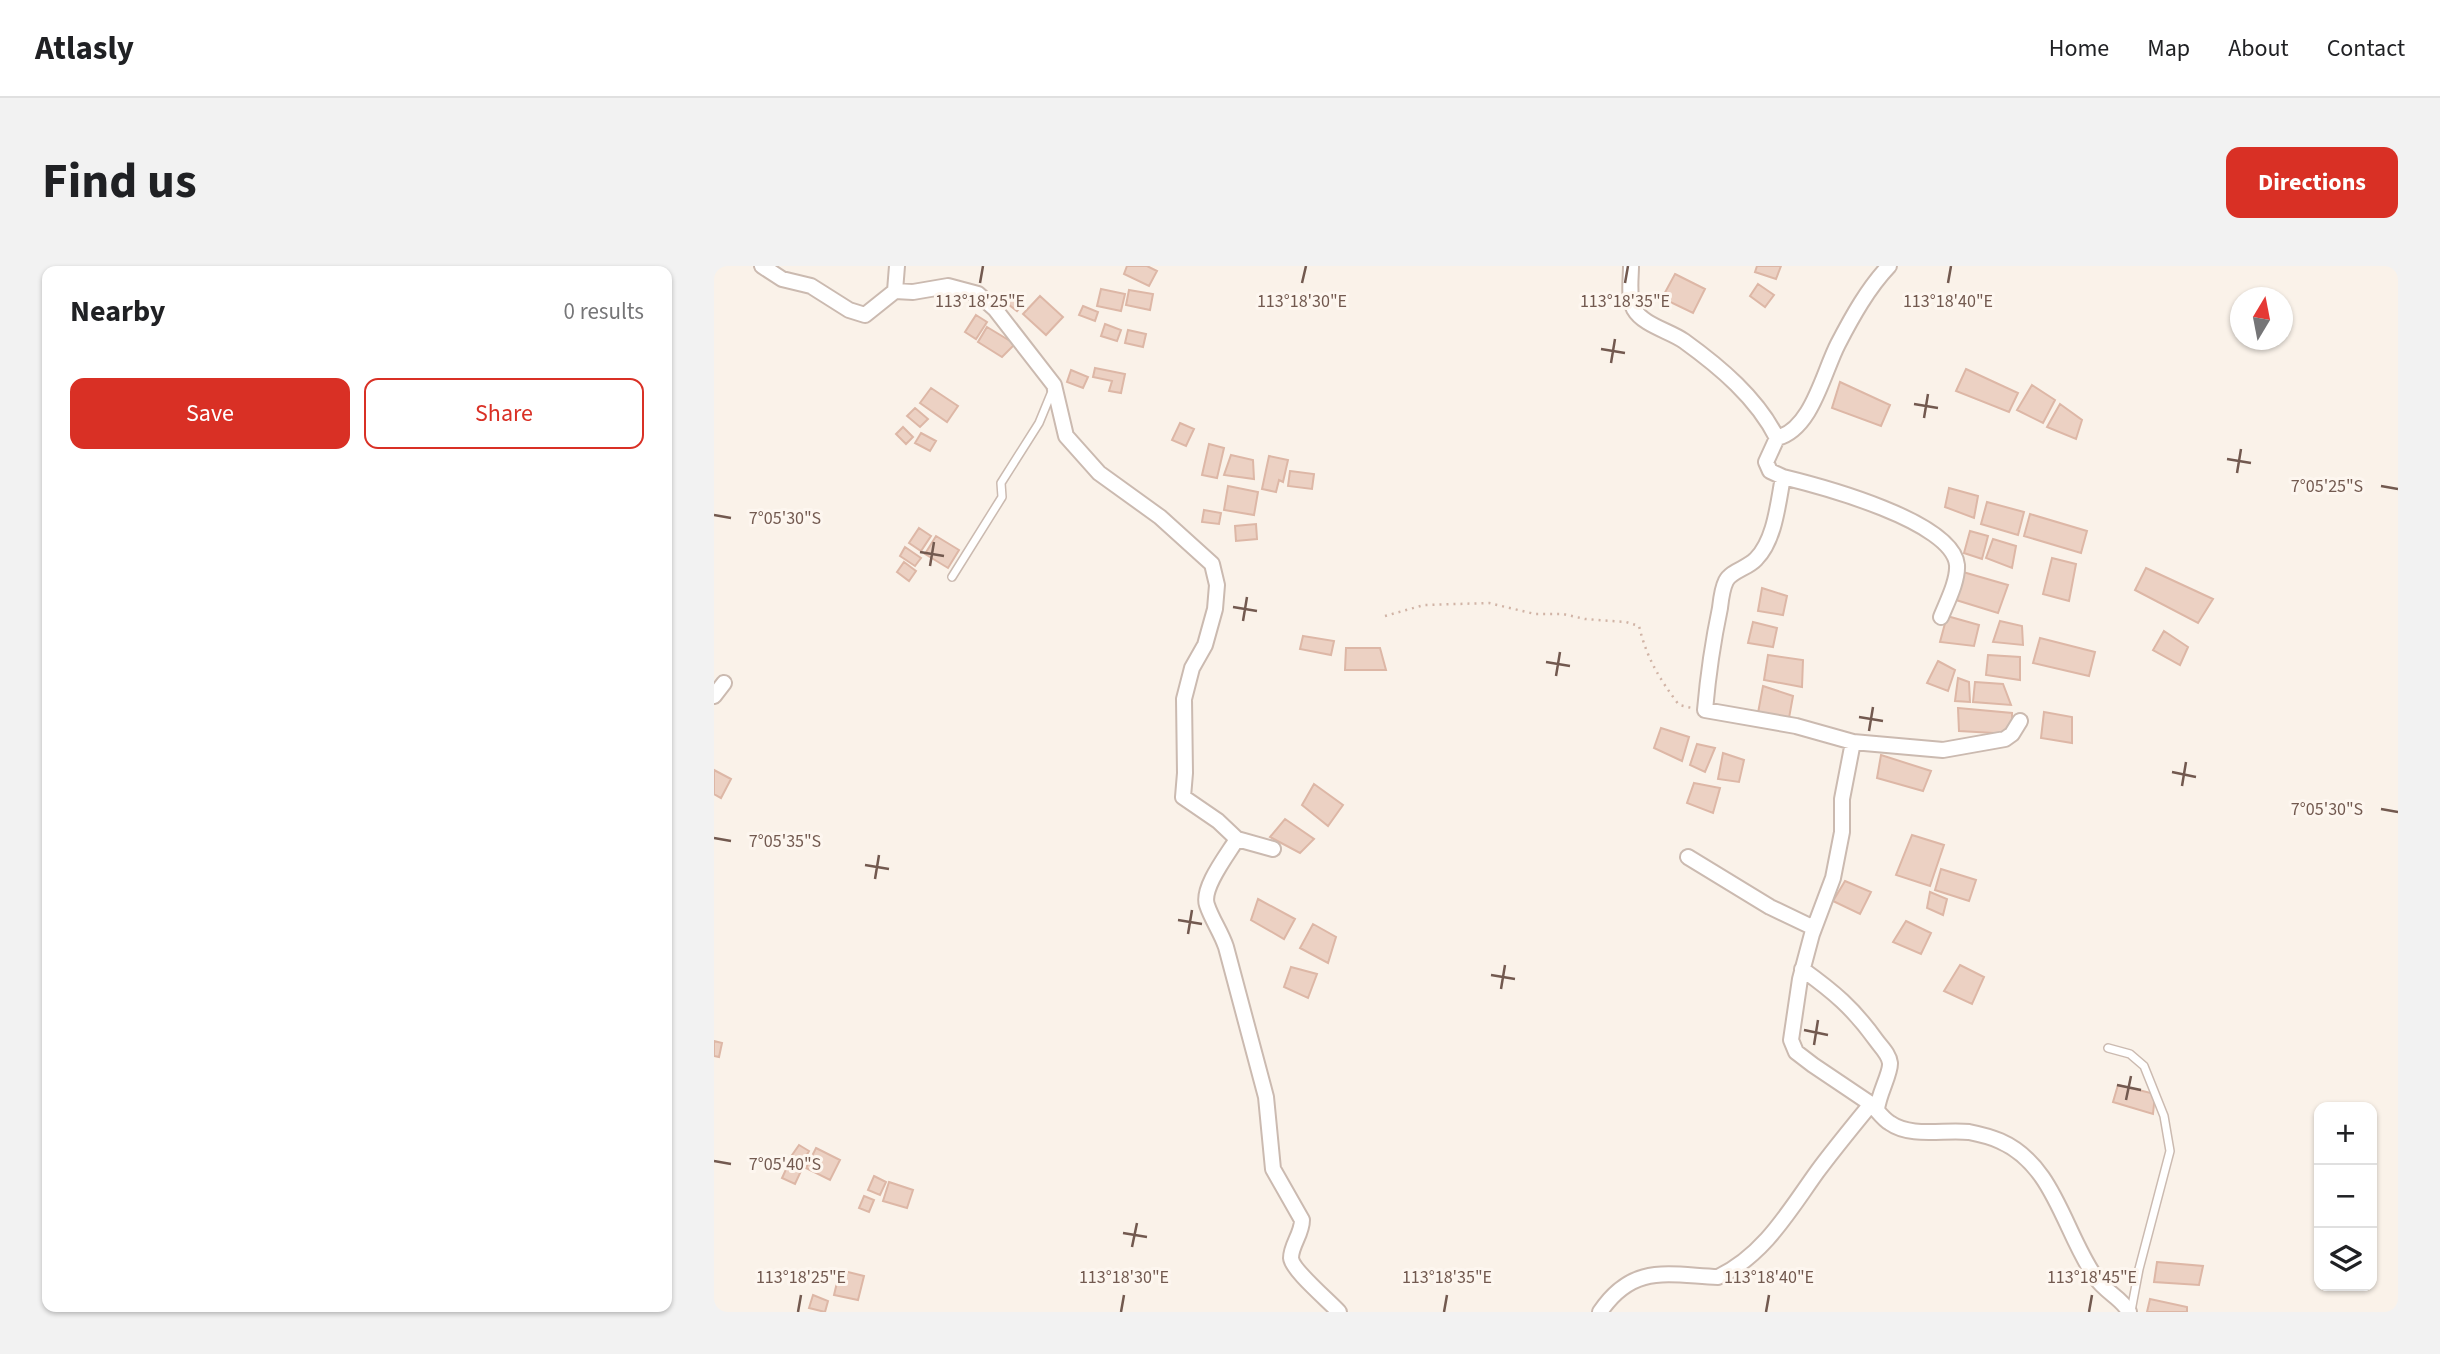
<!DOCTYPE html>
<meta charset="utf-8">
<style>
:root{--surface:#fff;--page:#f2f2f2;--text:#202124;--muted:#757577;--line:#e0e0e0;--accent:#d93025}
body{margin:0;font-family:"Source Sans 3",sans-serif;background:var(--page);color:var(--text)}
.controls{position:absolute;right:21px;bottom:21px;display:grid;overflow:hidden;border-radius:14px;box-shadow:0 2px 5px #0004}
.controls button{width:63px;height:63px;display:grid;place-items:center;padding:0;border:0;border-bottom:2px solid var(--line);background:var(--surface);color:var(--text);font:35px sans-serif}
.compass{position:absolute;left:1516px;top:21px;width:63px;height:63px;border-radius:50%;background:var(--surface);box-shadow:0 2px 5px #0004;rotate:10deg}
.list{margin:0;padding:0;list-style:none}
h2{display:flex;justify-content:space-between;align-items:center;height:91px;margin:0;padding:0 28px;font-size:30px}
h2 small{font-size:23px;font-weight:400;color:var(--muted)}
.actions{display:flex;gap:14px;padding:21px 28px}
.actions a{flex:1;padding:16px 0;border:2px solid var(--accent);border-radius:14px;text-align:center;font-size:24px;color:var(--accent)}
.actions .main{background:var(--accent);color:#fff}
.icon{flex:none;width:38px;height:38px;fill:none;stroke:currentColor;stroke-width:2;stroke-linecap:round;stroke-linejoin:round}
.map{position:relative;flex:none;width:1684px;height:1046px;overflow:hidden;border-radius:14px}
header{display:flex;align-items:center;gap:42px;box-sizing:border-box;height:98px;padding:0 35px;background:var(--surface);border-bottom:2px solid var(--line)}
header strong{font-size:33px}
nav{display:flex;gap:38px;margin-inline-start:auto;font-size:24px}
.intro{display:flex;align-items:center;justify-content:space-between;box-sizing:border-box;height:168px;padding:0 42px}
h1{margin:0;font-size:49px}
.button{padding:18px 32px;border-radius:14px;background:var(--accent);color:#fff;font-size:24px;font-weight:700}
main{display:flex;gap:42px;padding:0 42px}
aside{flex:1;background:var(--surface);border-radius:14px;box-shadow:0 2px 5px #0004}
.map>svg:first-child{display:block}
.building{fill:#ecd1c3;stroke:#ddb7a6;stroke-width:2}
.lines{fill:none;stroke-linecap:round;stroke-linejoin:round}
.service-casing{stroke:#cbbab0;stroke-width:10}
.minor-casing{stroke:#cbbab0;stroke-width:18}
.path{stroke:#d1b4a6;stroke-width:2.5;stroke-dasharray:2 5;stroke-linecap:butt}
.service{stroke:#fff;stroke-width:7}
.minor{stroke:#fff;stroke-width:14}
.ticks{fill:none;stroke:#72594f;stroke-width:2.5}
.ticks-label{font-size:18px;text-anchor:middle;fill:#72594f;stroke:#fdf6ef;stroke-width:6;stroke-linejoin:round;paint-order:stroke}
</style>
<header>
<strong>Atlasly</strong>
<nav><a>Home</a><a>Map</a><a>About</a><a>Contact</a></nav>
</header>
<div class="intro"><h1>Find us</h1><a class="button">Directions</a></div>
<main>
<aside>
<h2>Nearby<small>0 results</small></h2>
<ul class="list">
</ul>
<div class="actions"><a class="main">Save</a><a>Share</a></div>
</aside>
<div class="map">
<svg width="1684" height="1046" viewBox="0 0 1684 1046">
<rect width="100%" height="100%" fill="#faf2e9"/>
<!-- building -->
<path class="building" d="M413,0H433L443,5L435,20L410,8Z
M1043,0H1067L1062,13L1041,6Z
M961,8L991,23L979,47L948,32Z
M1044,18L1060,29L1051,41L1036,30Z
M387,23L411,28L407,45L383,40Z
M415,24L439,28L436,44L412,39Z
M295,28L308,39L303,45L290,35Z
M326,30L349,51L332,69L309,48Z
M369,40L384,46L381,55L365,49Z
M262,49L273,56L262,73L251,66Z
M391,58L407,64L403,75L387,70Z
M273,61L301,78L288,91L264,76Z
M414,64L432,68L429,81L411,77Z
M381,102L411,108L407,127L395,125L398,115L379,111Z
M1252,103L1304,127L1295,146L1242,125Z
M357,104L374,111L369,122L353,116Z
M1126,116L1176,139L1167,160L1118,142Z
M1318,119L1341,134L1329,157L1303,144Z
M217,122L244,140L233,156L206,137Z
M1346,138L1368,154L1362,173L1333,161Z
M201,142L214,153L206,161L193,150Z
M466,157L480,163L472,180L458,174Z
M189,161L199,171L192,178L182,168Z
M207,167L222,175L216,185L201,177Z
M495,178L510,182L503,212L488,209Z
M517,189L539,194L540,213L510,209Z
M555,190L574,194L569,216L565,214L562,226L548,223Z
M576,205L600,208L598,223L574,220Z
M514,220L544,226L540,249L510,244Z
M1235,222L1264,230L1260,252L1231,241Z
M1273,236L1310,246L1304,269L1267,258Z
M490,244L507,247L505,258L488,256Z
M1316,248L1373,265L1367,287L1310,270Z
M542,258L543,273L522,275L521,260Z
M205,262L217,270L207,285L195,277Z
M1256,265L1274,270L1268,293L1250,287Z
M222,270L245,284L234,302L211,288Z
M1279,273L1302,280L1298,302L1272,292Z
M191,281L207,292L201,300L186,290Z
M1338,292L1362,298L1355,335L1329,328Z
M190,296L202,305L195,315L183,306Z
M1432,302L1499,333L1484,357L1421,324Z
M1249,306L1294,319L1284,347L1242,334Z
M1048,322L1073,330L1069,349L1044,345Z
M1233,350L1265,359L1260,380L1226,376Z
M1286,355L1308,360L1309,379L1279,376Z
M1039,356L1063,362L1059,381L1034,377Z
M1450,365L1474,381L1466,399L1439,384Z
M589,370L620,375L617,389L586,383Z
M1326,372L1381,386L1375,410L1319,397Z
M632,382H666L672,404H631Z
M1054,389L1089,394L1088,421L1050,414Z
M1274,389L1306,391V414L1272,409Z
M1224,395L1241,404L1234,425L1213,417Z
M1244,412L1255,416L1256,436L1241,435Z
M1261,416L1289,418L1297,439L1259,436Z
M1049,420L1079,430L1075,452L1044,447Z
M1244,442L1298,447V468L1245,465Z
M1330,446L1358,451V477L1327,472Z
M947,462L975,471L968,495L940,482Z
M983,478L1001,482L991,506L976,499Z
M1009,487L1030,494L1025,516L1004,513Z
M1167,489L1217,505L1209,525L1163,512Z
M0,504L17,513L7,532L0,528Z
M980,517L1006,522L999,547L973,537Z
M600,518L629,539L614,560L588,539Z
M571,553L600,573L586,587L556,571Z
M1198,569L1230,579L1216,620L1182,609Z
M1227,603L1262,614L1255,635L1221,624Z
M1131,615L1157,626L1146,648L1119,635Z
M1216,626L1233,633L1229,649L1213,642Z
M544,633L581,653L570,673L537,654Z
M1192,655L1217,667L1207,688L1179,676Z
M599,658L622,671L614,697L586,682Z
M1246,699L1270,711L1258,738L1230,725Z
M577,701L603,708L594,732L570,721Z
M0,775L8,777L5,791L0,790Z
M1404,819L1441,828L1439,848L1399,836Z
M85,879L95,885L87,899L76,892Z
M102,882L126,894L116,914L92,902Z
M74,899L87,905L81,918L68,912Z
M160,910L172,916L166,929L154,924Z
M175,916L199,924L193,942L169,935Z
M150,930L160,934L155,946L145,942Z
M1443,996L1489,1000L1485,1019L1440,1016Z
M126,1004L150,1010L144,1034L120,1029Z
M99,1029L114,1035L111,1046L95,1042Z
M1436,1033L1473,1041V1046H1433Z"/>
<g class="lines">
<defs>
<path id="service" d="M238,311L288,231L287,217L325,157L339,123
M1394,782L1416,788L1430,800L1450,850L1456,885L1425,1003L1417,1045"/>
<path id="minor" d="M48,0L68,13L97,20L135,44L151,49L181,25L183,0
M181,25L199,26L234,20L264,28L281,43L340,119L352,170L385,207L446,251L498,298L503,319L501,343L491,379L478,402L470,433L471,507L469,531L504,555L523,573C514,588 487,622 493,639C498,654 507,666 512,681L552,831L559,903L588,954C588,968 577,979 577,992C578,1004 614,1034 625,1046
M1063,172C1098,163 1109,107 1124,78C1138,51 1154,22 1175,0
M1069,211C1106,220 1239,255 1243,299C1244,315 1233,336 1227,351
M0,430L10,417
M1139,476L1229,484L1291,473L1298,468L1306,455
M523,573L559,583
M974,591L1056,641L1100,662
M1088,703C1120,726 1139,742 1162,774C1167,781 1175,788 1176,797C1177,807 1164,829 1163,844
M1157,838C1163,844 1169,853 1176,857C1197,872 1231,863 1255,866C1265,868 1277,871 1286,875C1341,899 1350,967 1382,1012C1391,1026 1408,1032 1415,1046
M886,1046C919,997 954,1009 1004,1011C1050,989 1075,945 1103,906C1120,883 1139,860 1157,838L1099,799L1082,786L1077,774L1086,713L1098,668L1119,612L1128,566V533L1139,476L1082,460L991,444C994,410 999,375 1006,342C1007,333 1008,323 1012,315C1017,305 1034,302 1042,293C1061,274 1064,237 1069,211L1056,205L1052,196L1063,172C1043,132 1006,101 970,75C956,65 929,59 920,43C914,31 917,13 917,0"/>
</defs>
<!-- service casing -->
<use href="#service" class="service-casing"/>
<!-- minor casing -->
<use href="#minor" class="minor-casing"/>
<!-- path -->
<path class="path" d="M671,350L710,339L775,337L821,348H849L871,353L912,356L925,360C933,393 945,412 965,439L978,442"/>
<!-- service -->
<use href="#service" class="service"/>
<!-- minor -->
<use href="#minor" class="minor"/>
</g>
<!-- ticks -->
<path class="ticks" d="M266,17L269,0M588,17L592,0M911,17L914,0M1234,17L1237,0M887,83L911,87M897,97L901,73M1200,138L1224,142M1210,152L1214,128M1513,193L1537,197M1523,207L1527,183M1667,220L1684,223M0,249L17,252M206,286L230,290M216,300L220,276M519,341L543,345M529,355L533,331M832,396L856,400M842,410L846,386M1145,451L1169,455M1155,465L1159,441M1458,506L1482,511M1468,520L1472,496M1667,543L1684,546M0,572L17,575M151,599L175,603M161,613L165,589M464,654L488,658M474,668L478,644M777,709L801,713M787,723L791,699M1090,764L1114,769M1100,779L1104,754M1403,819L1427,824M1412,834L1417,810M0,895L17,898M409,967L433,971M418,981L423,957M84,1046L87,1029M407,1046L410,1029M730,1046L733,1029M1052,1046L1055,1029M1375,1046L1378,1029"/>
<g class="ticks-label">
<text x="266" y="41">113°18'25"E</text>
<text x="588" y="41">113°18'30"E</text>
<text x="911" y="41">113°18'35"E</text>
<text x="1234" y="41">113°18'40"E</text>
<text x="1613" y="226">7°05'25"S</text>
<text x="71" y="258">7°05'30"S</text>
<text x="1613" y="549">7°05'30"S</text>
<text x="71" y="581">7°05'35"S</text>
<text x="71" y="904">7°05'40"S</text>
<text x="87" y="1017">113°18'25"E</text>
<text x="410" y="1017">113°18'30"E</text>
<text x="733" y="1017">113°18'35"E</text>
<text x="1055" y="1017">113°18'40"E</text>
<text x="1378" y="1017">113°18'45"E</text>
</g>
</svg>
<div class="controls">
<button>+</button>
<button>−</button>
<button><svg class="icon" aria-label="layers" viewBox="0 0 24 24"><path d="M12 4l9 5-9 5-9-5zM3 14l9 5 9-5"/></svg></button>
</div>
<svg class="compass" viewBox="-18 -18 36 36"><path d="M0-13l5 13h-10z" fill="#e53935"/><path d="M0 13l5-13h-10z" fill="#757577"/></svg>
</div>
</main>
